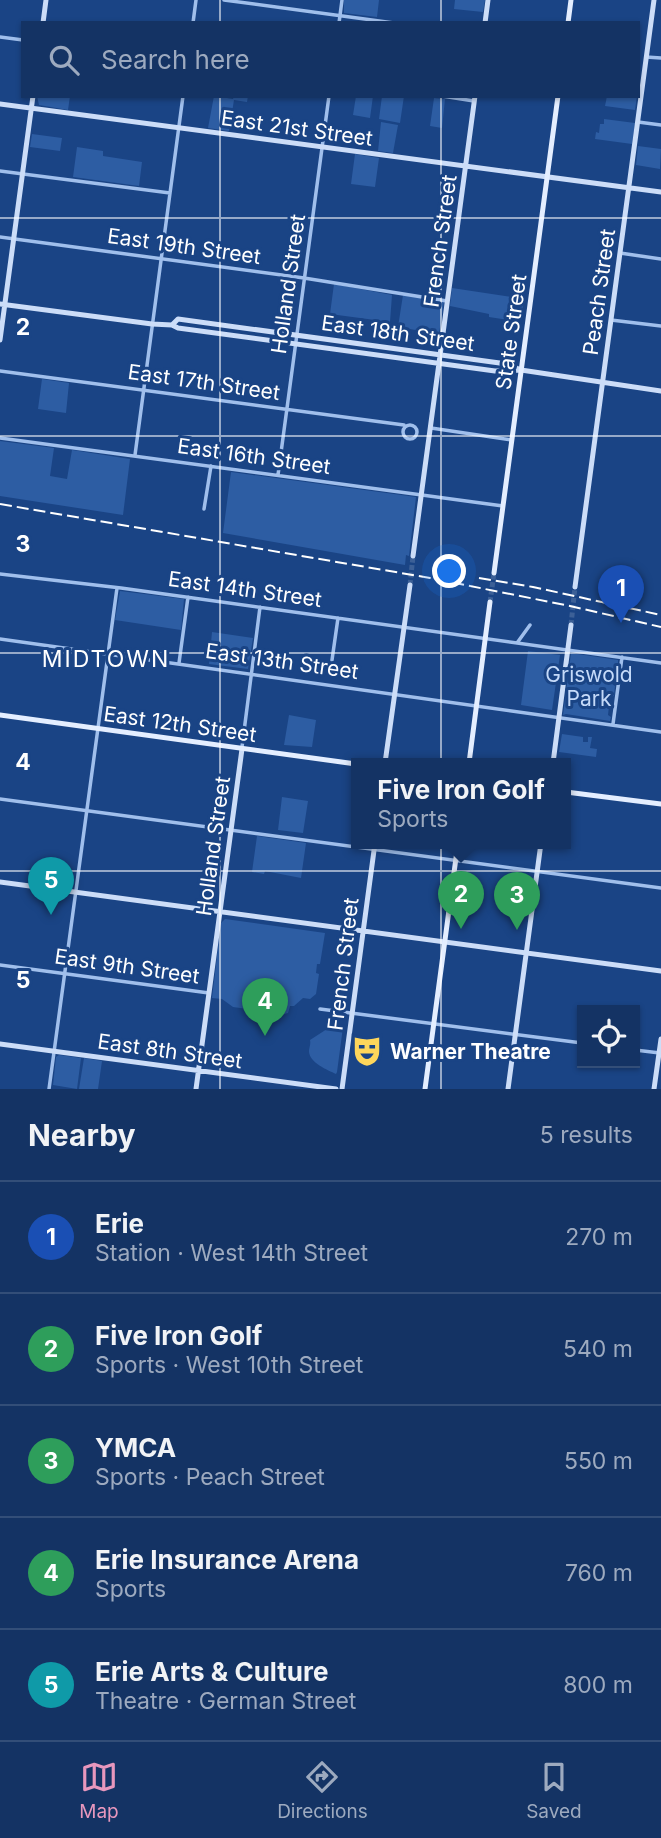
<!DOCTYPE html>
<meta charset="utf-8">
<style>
:root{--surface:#143364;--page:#1d3b6a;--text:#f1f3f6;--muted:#9daabf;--line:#334e78;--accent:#e797bd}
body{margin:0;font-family:Inter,sans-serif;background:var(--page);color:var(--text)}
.controls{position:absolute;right:21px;bottom:21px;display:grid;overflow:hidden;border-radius:0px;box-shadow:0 2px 5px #0004}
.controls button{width:63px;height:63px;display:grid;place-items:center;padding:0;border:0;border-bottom:2px solid var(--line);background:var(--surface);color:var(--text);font:35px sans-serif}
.you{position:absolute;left:450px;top:572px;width:24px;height:24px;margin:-18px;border:5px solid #fff;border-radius:50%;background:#1a73e8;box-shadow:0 0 0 10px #1a73e833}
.badge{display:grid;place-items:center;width:46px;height:46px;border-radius:50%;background:var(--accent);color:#fff;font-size:23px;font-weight:700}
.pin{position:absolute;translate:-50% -58px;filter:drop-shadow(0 2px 4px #0008)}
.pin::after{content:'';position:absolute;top:37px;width:24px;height:21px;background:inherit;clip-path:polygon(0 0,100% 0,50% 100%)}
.popup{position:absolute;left:351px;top:758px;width:220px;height:91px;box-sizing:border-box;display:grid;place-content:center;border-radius:0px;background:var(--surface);filter:drop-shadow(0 2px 5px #0005);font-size:23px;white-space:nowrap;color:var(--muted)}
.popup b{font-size:26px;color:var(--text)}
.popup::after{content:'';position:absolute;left:50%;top:100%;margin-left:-14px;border:14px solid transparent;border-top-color:var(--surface)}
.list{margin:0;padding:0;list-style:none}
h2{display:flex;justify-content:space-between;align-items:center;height:91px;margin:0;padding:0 28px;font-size:30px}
h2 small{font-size:23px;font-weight:400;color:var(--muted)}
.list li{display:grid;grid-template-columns:46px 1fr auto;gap:21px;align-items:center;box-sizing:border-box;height:112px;padding:0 28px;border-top:2px solid var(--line)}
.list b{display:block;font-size:26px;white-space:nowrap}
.list p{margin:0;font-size:23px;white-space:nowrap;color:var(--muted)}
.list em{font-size:23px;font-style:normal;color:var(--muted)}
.icon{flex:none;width:38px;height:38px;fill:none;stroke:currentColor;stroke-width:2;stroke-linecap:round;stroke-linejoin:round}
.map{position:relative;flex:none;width:661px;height:1089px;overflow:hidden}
.search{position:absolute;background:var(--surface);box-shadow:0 2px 5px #0004;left:21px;right:21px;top:21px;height:77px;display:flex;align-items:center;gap:18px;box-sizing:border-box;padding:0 24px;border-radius:0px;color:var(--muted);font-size:26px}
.sheet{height:651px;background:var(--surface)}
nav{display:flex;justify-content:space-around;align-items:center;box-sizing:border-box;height:98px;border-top:2px solid var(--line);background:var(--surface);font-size:19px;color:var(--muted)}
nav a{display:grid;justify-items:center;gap:4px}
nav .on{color:var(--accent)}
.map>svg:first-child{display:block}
.green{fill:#2d5da3}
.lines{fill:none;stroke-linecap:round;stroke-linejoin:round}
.secondary-tunnel{stroke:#3c6097;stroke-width:5;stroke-dasharray:5 2.5;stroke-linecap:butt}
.primary-tunnel{stroke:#3c6097;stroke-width:5;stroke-dasharray:5 2.5;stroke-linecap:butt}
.street{stroke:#a0bfec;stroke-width:3.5}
.secondary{stroke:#ccddf8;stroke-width:5}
.primary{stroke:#e4eeff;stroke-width:5}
.rail{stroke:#fff;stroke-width:2;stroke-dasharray:12 5;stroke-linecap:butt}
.grid{fill:none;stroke:#fff;stroke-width:2;stroke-opacity:0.55}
.labels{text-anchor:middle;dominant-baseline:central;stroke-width:6;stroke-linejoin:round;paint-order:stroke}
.street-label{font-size:21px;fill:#fff;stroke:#1a4485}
.park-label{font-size:21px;fill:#c5daf9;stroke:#1a4485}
.poi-label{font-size:21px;font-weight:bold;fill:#fff;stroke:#1a4485;text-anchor:start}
.neighbourhood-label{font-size:23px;letter-spacing:2px;fill:#fff;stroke:#1a4485}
.grid-label{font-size:23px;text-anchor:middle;font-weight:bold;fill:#fff;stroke:#1a4485;stroke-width:6;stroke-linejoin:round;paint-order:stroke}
</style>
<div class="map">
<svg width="661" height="1089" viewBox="0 0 661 1089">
<rect width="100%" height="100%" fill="#1a4485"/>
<!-- green -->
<path class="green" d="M344,0H379L377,17L344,13Z
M455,0H485L483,12L454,9Z
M37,96H70L68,110L39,105Z
M214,96L233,99L234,96H248L247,102L234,100L229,131L208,128Z
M356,96H373L370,118L353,115Z
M382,96H404L400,123L379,119Z
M607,96H637L635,110L605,106Z
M434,98L445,99L442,128L430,126Z
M604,119L635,123L632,144L595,139L596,132L599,133L600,124H604Z
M381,122L398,125L393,153L378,151Z
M32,134L62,138L60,151L30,147Z
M638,146L661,149L660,169L636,165Z
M77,147L103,151V156L142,162L139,186L73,177Z
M355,154L379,158L375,187L351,184Z
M334,284L392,295L390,322L330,314Z
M452,288L524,299L521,322L489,317V314L450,306Z
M403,295L444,302L439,334L398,327Z
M42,379L69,383L66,413L38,409Z
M0,441L54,448L50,476L67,479L72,450L130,459L123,515L0,496Z
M231,472L416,497L409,556L406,555L405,565L223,533Z
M120,591L184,599L181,630L115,620Z
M212,632L253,638L248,669L209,664Z
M528,651L560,655L552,710L521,705Z
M571,653L618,660V666L614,667L612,684L615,686L614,696L610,697L608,715L611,717L610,721L566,714L563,715Z
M289,715L316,720L312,747L284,745Z
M562,734L583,737V742H588V737H592L590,748L597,749L596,757L559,752Z
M282,797L308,801L303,833L278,830Z
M257,836L306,843L301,878L265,871L264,874L252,872Z
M225,919L325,933L320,964H317L316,973L319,974L316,994L310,999L303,998L294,1006H290L288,1013L284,1014L233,1007L222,999L212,998L221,923Z
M343,1027L337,1072L336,1074C328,1070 309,1063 309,1051C309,1048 311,1044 310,1040L327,1029Z
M59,1055L81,1058L77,1089L53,1085L56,1057Z
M84,1058L102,1061L98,1089H79Z"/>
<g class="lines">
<!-- secondary-tunnel -->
<path class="secondary-tunnel" d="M410,585L413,556
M571,625L575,587"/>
<!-- primary-tunnel -->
<path class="primary-tunnel" d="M490,602L494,573"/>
<!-- street -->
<path class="street" d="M224,0L394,23
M193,23L196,0
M339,23L342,0
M0,37L23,40
M646,57L661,58
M442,96L474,101
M638,122L661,125
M0,171L170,193
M0,237L304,278L447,301
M620,253L661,259
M611,320L661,326
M0,371L404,425
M403 432a7 7 0 1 1 14 0a7 7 0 1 1-14 0Z
M431,428L512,440
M0,438L503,506
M135,455L183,96
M278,475L329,96
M204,509L211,466
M0,574L121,588L661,663
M0,639L661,732
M517,643L530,625
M332,660L338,618
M179,663L188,597
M613,724L622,657
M242,747L260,607
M0,799L661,888
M0,965L209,993
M320,1009L582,1043
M635,1050L660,1053
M49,1089L117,588"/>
<!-- secondary -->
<path class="secondary" d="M43,23L46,0
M485,23L488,0
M0,104L661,192
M0,304L152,324L172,325L178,328L495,371L521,370
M172,325L178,319L507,364L521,370L661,391
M0,340L33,96
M413,556L475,96
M575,587L654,0
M385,763L410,585
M553,763L571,625
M0,882L661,971
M0,1044L336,1089
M196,1089L242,749
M342,1089L375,843
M508,1089L541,843
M654,1089L661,1039"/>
<!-- primary -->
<path class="primary" d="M568,23L571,0
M494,573L558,96
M0,715L356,764
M469,763L490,602
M566,792L661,804
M425,1089L458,843"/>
<!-- rail -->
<path class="rail" d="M0,504L430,578L570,606L661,627
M479,578L533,587L661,615"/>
</g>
<!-- grid -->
<path class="grid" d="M220,0V23M441,0V23M220,96V1089M441,96V1089M0,218H661M0,436H661M0,653H661M0,871H661"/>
<!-- icons -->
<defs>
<symbol id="theatre-bare" viewBox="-9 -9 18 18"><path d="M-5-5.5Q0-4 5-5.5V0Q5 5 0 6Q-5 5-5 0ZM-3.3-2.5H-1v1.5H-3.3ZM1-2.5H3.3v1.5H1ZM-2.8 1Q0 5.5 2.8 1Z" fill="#fed65b" stroke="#1a4485" stroke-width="2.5" paint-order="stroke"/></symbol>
</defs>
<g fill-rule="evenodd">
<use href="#theatre-bare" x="345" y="1029" width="44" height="44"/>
</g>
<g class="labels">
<!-- street labels -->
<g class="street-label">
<text transform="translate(297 128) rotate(8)">East 21st Street</text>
<text transform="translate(440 241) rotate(-82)">French Street</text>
<text transform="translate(184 246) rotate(8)">East 19th Street</text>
<text transform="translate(288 284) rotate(-82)">Holland Street</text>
<text transform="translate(599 292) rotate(-82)">Peach Street</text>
<text transform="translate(511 332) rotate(-82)">State Street</text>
<text transform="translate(398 333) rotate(8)">East 18th Street</text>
<text transform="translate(204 382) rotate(8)">East 17th Street</text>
<text transform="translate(254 456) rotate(8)">East 16th Street</text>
<text transform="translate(245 589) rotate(8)">East 14th Street</text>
<text transform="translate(282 661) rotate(8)">East 13th Street</text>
<text transform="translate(180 724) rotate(8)">East 12th Street</text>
<text transform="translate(213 846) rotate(-82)">Holland Street</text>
<text transform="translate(343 964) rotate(-83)">French Street</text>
<text transform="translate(127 966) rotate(8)">East 9th Street</text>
<text transform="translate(170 1051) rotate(8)">East 8th Street</text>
</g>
<!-- park labels -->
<g class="park-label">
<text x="589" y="674">Griswold<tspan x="589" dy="24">Park</tspan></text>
</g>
<!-- poi labels -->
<g class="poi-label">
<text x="390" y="1051">Warner Theatre</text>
</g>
<!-- neighbourhood labels -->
<g class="neighbourhood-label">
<text x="106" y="659">MIDTOWN</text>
</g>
</g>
<g class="grid-label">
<text x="23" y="335">2</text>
<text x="23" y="552">3</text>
<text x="23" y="770">4</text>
<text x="23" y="988">5</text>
</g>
</svg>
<div class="controls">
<button><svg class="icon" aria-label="locate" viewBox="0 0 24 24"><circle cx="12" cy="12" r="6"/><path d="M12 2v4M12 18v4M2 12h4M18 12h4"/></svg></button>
</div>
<div class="you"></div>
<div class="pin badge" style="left:621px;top:623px;background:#1a4fb4">1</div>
<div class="pin badge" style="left:461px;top:929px;background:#2e9e5b">2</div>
<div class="popup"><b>Five Iron Golf</b>Sports</div>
<div class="pin badge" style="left:517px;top:930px;background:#2e9e5b">3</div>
<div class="pin badge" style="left:265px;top:1036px;background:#2e9e5b">4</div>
<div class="pin badge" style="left:51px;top:915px;background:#0f9aa8">5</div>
<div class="search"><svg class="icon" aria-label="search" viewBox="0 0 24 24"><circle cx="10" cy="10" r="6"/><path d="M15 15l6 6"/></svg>Search here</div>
</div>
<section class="sheet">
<h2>Nearby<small>5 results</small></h2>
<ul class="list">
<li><span class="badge" style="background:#1a4fb4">1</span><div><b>Erie</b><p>Station · West 14th Street</p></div><em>270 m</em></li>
<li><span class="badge" style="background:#2e9e5b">2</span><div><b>Five Iron Golf</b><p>Sports · West 10th Street</p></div><em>540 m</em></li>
<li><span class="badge" style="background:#2e9e5b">3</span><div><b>YMCA</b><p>Sports · Peach Street</p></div><em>550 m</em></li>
<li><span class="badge" style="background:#2e9e5b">4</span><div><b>Erie Insurance Arena</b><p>Sports</p></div><em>760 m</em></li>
<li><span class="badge" style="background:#0f9aa8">5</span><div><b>Erie Arts &amp; Culture</b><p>Theatre · German Street</p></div><em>800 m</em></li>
</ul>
</section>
<nav>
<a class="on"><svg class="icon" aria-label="map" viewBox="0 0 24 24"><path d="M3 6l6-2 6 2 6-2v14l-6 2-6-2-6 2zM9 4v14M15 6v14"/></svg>Map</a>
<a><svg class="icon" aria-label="directions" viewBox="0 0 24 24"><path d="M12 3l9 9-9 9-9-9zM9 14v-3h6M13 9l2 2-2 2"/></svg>Directions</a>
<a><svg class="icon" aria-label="saved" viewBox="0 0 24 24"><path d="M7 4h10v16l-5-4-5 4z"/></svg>Saved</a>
</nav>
